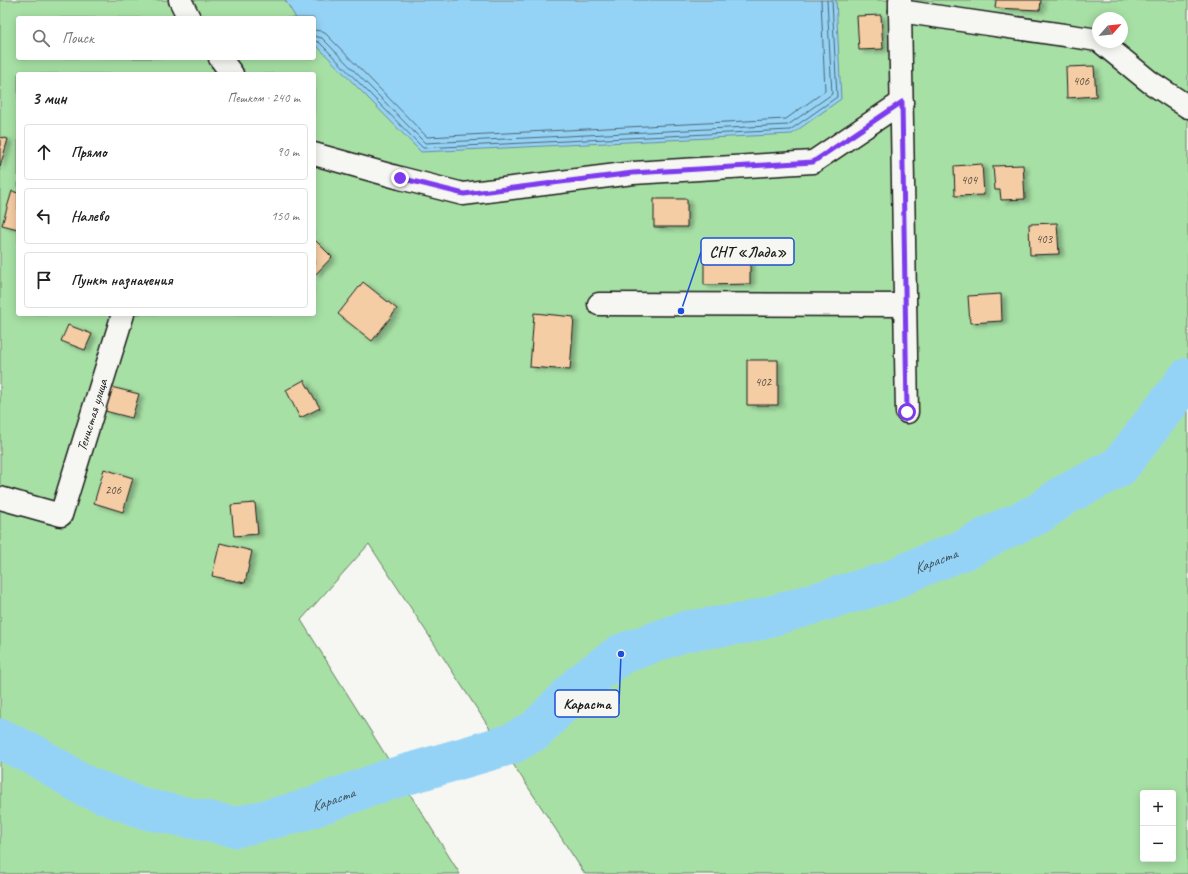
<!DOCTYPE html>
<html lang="ru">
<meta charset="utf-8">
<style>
:root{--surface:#fff;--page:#f6f6f6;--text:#222;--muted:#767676;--line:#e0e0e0}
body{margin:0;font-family:Caveat,sans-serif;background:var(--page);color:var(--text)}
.controls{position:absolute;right:12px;bottom:12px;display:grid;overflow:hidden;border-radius:4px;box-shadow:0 2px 10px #0003}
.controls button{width:36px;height:36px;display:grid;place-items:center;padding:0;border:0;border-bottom:1px solid var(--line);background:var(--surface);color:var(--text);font:20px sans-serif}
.compass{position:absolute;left:1092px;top:12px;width:36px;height:36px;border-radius:50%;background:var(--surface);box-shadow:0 2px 10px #0003;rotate:63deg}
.stop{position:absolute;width:12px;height:12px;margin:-9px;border:3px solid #7c3aed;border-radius:50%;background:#fff}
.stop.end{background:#7c3aed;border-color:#fff;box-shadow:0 1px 4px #0008}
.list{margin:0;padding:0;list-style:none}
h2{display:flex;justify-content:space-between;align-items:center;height:52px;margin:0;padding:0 16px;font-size:17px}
h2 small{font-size:13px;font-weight:400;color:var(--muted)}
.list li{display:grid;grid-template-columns:26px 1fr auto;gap:12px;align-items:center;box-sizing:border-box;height:56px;margin:0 8px 8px;padding:0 8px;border:1px solid var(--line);border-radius:4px}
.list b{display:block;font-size:15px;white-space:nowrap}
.list em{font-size:13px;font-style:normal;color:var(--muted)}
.icon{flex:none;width:22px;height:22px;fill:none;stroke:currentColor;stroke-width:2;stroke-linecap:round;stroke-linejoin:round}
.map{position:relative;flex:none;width:1188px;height:874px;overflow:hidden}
.search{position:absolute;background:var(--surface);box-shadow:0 2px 10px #0003;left:16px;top:16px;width:300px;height:44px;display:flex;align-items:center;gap:10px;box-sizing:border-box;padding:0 14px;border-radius:4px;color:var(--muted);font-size:15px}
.panel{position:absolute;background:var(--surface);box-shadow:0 2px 10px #0003;left:16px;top:72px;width:300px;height:244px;border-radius:4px}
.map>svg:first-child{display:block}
.green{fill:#a7e0a5;stroke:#627e60;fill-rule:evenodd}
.water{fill:#95d3f6;stroke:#658a9f}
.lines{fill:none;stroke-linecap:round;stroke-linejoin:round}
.shore{stroke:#4c6573;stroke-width:1}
.river{stroke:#95d3f6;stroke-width:41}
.building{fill:#f5cda4;stroke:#1c1c1c;filter:url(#shadow)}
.street-casing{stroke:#1c1c1c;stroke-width:25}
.street{stroke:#f6f6f2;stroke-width:22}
.route{stroke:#7c3aed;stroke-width:5}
.labels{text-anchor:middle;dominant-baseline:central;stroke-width:4;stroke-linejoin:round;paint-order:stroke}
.number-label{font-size:12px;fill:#52483e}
.street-label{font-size:14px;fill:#1c1c1c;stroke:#f6f6f2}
.water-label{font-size:15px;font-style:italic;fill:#40535d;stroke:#f6f6f2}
.leader{fill:none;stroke:#1d4ed8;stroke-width:1.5}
.callout-dot{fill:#1d4ed8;stroke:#f6f6f2;stroke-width:1.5}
.callout{fill:#f6f6f2;stroke:#1d4ed8;stroke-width:1.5}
.callout-label{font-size:15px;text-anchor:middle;font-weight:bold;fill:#1c1c1c}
</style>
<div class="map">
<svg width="1188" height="874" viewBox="0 0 1188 874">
<defs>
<filter id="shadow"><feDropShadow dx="4.5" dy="2.5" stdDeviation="2" flood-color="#0004"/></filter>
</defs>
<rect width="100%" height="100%" fill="#f6f6f2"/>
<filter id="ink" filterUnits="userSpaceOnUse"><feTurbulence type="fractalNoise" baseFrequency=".025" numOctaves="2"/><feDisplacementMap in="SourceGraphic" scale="8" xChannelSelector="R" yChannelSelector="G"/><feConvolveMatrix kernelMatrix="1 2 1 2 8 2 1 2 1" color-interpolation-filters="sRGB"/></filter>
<g filter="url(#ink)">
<!-- green -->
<path class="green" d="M0,0H1188V874H585L369,544L301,620L460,874H0ZM18,18H314V58H18ZM1098,18H1122V42H1098ZM18,74H314V314H18ZM1143,793H1173V859H1143Z"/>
<!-- water -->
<path class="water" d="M285,0H836L841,99L792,134L421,152L314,43V18H296Z"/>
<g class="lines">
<!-- shore -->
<path class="shore" d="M314,30L321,31L326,34L427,137L786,119L825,91L821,0
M314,36L322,38L425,143L788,125L832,94L827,0
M314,41L319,42L423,148L790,130L837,97L832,0"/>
<!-- river -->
<path class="river" id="s1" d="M0,739L36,756L85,786L145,809L236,827L299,812L384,781L511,744L536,730L581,684L621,654L686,631L747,623L888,582L920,567L966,549L1002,530L1038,514L1063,496L1119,467L1188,378"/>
</g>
<!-- building -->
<path class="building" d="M996,0H1041L1040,10L995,8Z
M881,15L883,49L859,50L857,16Z
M1094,66L1096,96L1067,98L1066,67Z
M0,137L8,139L0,167Z
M982,164L984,195L955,196L954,166Z
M1023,165L1025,199L1001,200L1000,190H995L993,166Z
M12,191L18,193V229L2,225Z
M654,199H687V227H654Z
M1057,223L1059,254L1030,255L1029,224Z
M314,239L332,257L314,276Z
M750,250V284L704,285V251Z
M363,282L397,309L372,341L338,314Z
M1001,294L1002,321L970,323L968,296Z
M534,313L574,317L570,370L530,367Z
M68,325L92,334L85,350L61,341Z
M747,360H778V405H747Z
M304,380L320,408L300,418L286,390Z
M111,387L139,394L132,418L105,411Z
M104,469L133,478L123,512L94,503Z
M255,503L258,534L234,536L231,505Z
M220,543L252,551L245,583L212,576Z"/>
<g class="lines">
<defs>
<g id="street">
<path d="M180,0L189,18"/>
<path d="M900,0V11L1098,40"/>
<path d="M900,11L907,412"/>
<path d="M1101,42L1150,82L1188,107"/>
<path d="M220,58L232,74"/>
<path d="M314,154L400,178L463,194L633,173L813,162L902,102"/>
<path d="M599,304L905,305"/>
<path id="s2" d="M0,498L61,515L123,314"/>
</g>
</defs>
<!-- street casing -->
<use href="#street" class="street-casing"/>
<!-- street -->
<use href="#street" class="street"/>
</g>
</g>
<g class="lines" filter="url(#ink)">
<!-- route -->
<path class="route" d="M400,178L464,194L633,173L813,162L902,102L907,412"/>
</g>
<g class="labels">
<!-- number labels -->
<g class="number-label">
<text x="1081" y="81">406</text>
<text x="969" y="180">404</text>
<text x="1044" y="239">403</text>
<text x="763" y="382">402</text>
<text x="113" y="490">206</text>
</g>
<!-- street labels -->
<g class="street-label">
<text stroke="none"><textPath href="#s2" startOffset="168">Тенистая улица</textPath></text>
</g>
<!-- water labels -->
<g class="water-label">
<text stroke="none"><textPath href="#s1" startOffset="1014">Караста</textPath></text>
<text stroke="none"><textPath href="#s1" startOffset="355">Караста</textPath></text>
</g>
</g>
<!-- callouts -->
<path class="leader" d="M681 311L701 252M621 654L619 704"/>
<g class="callout-dot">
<circle cx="681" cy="311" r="4"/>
<circle cx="621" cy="654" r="4"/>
</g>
<g class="callout">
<rect x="701" y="238" width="93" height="27" rx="4"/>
<rect x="555" y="690" width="64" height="27" rx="4"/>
</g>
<g class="callout-label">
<text x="748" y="257">СНТ «Лада»</text>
<text x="587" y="709">Караста</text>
</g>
</svg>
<div class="controls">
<button>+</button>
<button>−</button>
</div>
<svg class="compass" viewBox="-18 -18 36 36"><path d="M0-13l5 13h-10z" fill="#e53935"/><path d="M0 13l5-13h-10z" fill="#767676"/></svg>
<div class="stop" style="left:907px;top:412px"></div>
<div class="stop end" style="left:400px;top:178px"></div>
<div class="search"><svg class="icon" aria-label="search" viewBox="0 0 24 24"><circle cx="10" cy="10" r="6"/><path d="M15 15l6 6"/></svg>Поиск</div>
<section class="panel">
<h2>3 мин<small>Пешком · 240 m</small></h2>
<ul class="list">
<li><svg class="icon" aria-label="ahead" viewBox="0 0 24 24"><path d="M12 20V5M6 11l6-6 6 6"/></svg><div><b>Прямо</b></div><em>90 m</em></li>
<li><svg class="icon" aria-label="left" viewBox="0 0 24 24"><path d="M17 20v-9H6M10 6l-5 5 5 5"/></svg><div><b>Налево</b></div><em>150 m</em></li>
<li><svg class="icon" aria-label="arrive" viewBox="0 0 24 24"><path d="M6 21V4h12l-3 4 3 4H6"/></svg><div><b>Пункт назначения</b></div></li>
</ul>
</section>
</div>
